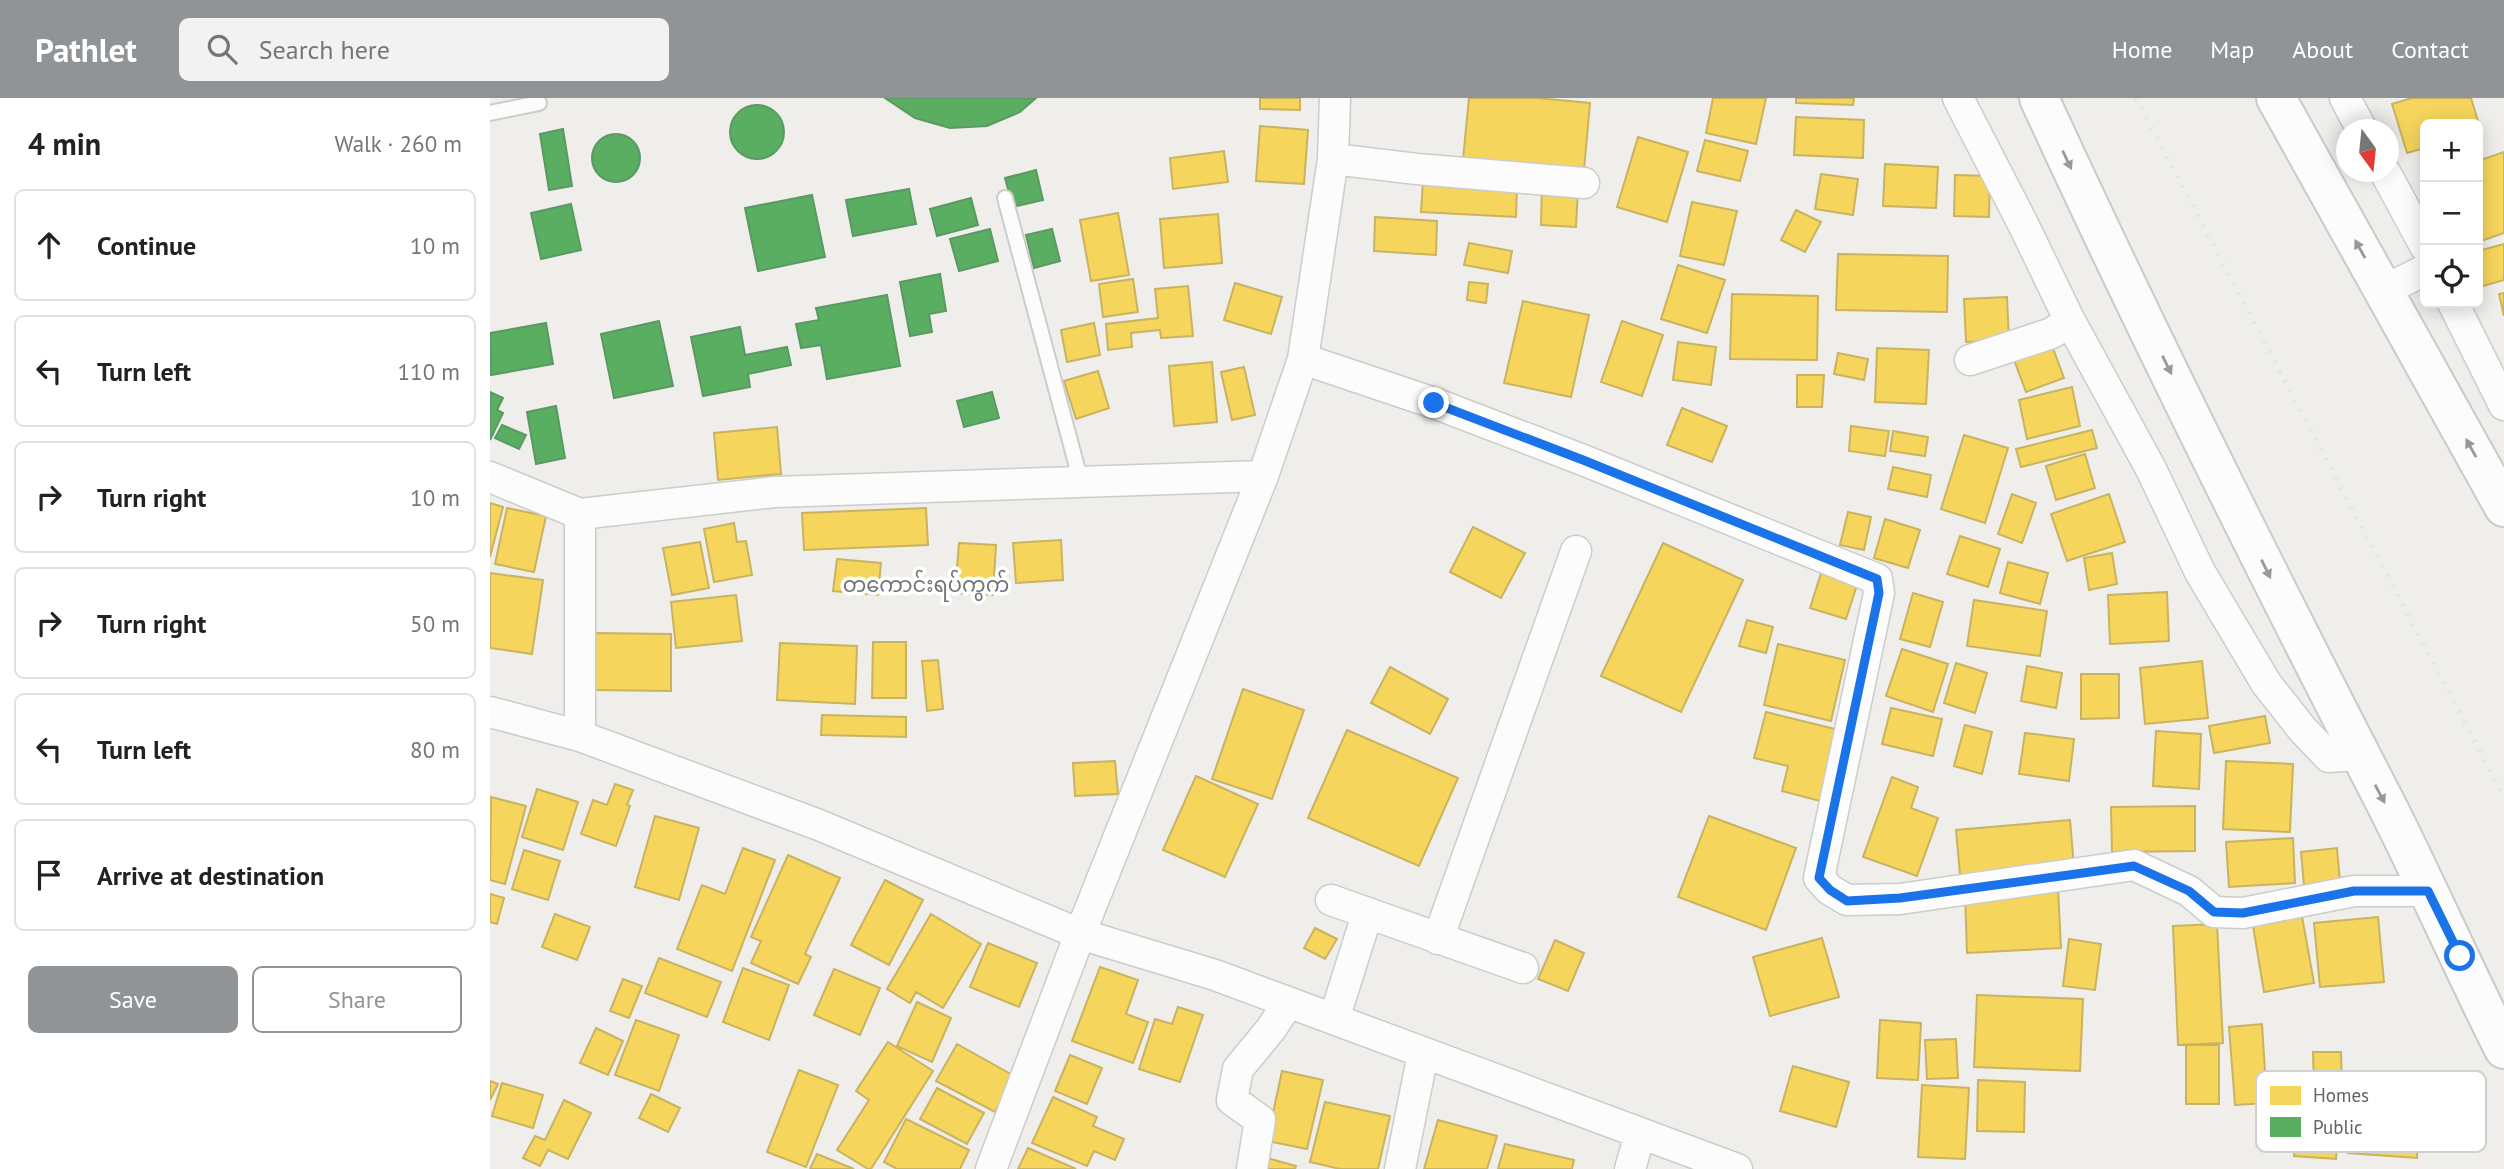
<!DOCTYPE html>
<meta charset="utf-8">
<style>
:root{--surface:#fff;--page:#f2f2f2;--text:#222;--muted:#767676;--line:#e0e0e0;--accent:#919496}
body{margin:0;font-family:"PT Sans","Noto Sans Myanmar",sans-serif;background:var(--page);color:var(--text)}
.controls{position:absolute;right:21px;top:21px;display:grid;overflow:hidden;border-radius:10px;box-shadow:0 4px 18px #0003}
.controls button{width:63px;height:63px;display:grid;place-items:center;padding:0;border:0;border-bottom:2px solid var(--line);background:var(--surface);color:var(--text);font:35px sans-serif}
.compass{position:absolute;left:1846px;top:21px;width:63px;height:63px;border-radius:50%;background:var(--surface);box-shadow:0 4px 18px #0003;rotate:165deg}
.stop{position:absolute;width:21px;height:21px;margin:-16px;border:5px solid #1a73e8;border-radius:50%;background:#fff}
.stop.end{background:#1a73e8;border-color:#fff;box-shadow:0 2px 7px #0008}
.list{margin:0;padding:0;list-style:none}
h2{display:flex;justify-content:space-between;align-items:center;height:91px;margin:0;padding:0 28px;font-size:30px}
h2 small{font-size:23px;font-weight:400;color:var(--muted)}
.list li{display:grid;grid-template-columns:46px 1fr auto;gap:21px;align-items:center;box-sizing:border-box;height:112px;margin:0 14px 14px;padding:0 14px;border:2px solid var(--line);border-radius:10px}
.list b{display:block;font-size:26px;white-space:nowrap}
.list em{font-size:23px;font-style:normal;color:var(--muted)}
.actions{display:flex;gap:14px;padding:21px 28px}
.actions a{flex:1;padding:16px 0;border:2px solid var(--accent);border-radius:10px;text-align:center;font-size:24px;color:var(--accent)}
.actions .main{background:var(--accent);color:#fff}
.icon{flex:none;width:38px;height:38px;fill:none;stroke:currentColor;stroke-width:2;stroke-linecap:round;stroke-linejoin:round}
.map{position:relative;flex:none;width:2014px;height:1071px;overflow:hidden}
header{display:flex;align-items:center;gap:42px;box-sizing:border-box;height:98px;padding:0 35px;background:var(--accent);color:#fff}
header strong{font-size:33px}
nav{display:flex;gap:38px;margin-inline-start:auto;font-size:24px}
.search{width:490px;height:63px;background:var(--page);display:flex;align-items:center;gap:18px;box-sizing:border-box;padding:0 24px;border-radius:10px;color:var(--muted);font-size:26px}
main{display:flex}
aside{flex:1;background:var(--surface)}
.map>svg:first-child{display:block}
.homes{fill:#f6d55c;stroke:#c9b360;stroke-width:2}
.public{fill:#5aae61;stroke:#5c9863;stroke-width:2}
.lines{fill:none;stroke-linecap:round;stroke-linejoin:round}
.lane-casing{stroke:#cbcccc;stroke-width:18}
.street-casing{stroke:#cbcccc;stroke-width:33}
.secondary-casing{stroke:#cacacb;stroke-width:42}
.lane{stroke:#fdfcfc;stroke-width:14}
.street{stroke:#fdfcfc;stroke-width:30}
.secondary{stroke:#fdfcfc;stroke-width:38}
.rail{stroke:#e4e4e4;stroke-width:5;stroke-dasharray:2 9;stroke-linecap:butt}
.oneway{fill:#96999c}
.route{stroke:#1a73e8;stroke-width:9}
.labels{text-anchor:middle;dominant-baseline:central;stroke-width:7;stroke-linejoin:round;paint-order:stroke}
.quarter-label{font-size:21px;fill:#70757a;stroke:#fff}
.key{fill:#fff;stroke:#cfd0d2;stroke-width:2}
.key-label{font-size:19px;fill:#5f6368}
</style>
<header>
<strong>Pathlet</strong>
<div class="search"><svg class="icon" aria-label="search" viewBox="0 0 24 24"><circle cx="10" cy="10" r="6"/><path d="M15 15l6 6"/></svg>Search here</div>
<nav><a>Home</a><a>Map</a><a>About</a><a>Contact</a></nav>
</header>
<main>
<aside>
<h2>4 min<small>Walk · 260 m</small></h2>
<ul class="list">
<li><svg class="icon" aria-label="ahead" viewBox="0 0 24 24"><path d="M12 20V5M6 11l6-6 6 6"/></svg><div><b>Continue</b></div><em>10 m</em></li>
<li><svg class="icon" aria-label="left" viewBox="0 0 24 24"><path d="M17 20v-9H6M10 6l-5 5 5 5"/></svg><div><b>Turn left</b></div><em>110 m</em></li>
<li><svg class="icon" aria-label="right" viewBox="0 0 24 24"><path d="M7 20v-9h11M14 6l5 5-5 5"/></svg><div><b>Turn right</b></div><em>10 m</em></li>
<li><svg class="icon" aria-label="right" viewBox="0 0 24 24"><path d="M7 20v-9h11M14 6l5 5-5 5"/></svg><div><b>Turn right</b></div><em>50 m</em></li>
<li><svg class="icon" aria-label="left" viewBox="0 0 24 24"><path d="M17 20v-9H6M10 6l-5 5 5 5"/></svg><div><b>Turn left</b></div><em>80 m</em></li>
<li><svg class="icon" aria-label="arrive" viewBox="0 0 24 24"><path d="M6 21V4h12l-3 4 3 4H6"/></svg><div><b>Arrive at destination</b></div></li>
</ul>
<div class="actions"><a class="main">Save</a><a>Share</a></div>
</aside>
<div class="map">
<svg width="2014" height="1071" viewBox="0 0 2014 1071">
<rect width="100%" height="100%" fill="#efeeea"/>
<!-- homes -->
<path class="homes" d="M770,0H810V12L770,11Z
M979,0H1047L1100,5L1094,72L973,61Z
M1223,0H1276L1266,46L1216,35Z
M1306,0H1364L1363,7L1306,5Z
M1922,0H1981L1991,33L1988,34V26H1935V50L1917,55L1902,6Z
M1306,19L1374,22L1373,60L1304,57Z
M770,28L818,32L814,86L766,83Z
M1148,39L1198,54L1177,124L1127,109Z
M1215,42L1258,53L1250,83L1207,73Z
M734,53L738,84L683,91L680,60Z
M2014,54V135L1988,144V63Z
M1395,66L1448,69L1446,110L1393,108Z
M1331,76L1368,81L1363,117L1325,111Z
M1465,77L1500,78L1499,119L1464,118Z
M933,83L1027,88L1026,119L931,114Z
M1052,88L1088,90L1086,129L1051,127Z
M1202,104L1247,113L1234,167L1190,158Z
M1306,112L1331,124L1315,154L1291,142Z
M628,115L639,177L601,183L590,122Z
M728,116L732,165L674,170L670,121Z
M885,119L947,123L946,157L884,153Z
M979,145L1022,153L1018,175L974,167Z
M2014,146V182L1990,189L1988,153Z
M1348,156L1458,158L1457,214L1346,212Z
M1188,167L1235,182L1217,235L1171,221Z
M643,181L648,214L613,219L609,186Z
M979,184L998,186L996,205L977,202Z
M745,185L792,199L781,236L734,222Z
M698,188L703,238L671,240L670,232L641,235L642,249L618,252L616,226L668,220L665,191Z
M2014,195V218L2009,196Z
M1242,196L1328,198L1327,262L1240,261Z
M1517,199L1519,242L1476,244L1474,201Z
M1033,203L1099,217L1081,299L1014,285Z
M1132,223L1173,237L1152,298L1111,284Z
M604,225L610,257L577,264L571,232Z
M1188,244L1226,249L1221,287L1183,282Z
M1561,245L1574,280L1536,294L1523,259Z
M1387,250L1439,252L1436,306L1385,304Z
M1348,255L1378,261L1374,282L1344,276Z
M722,264L727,324L684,328L679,268Z
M754,269L765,317L742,322L731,274Z
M608,273L619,310L586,321L574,283Z
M1307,277H1334L1332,309H1307Z
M1582,289L1590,328L1537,341L1529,302Z
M1192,310L1237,328L1222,364L1177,347Z
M1361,328L1399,333L1395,358L1359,353Z
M287,329L291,376L228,382L224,335Z
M1602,332L1607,350L1531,369L1526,351Z
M1403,333L1438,339L1435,358L1400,353Z
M1474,337L1518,350L1495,425L1451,411Z
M1595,356L1605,390L1566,402L1556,368Z
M1403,369L1441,377L1437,399L1398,391Z
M1522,396L1546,405L1532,445L1508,436Z
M1619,396L1635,444L1577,463L1561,416Z
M0,405L13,409L0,459Z
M17,410L56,418L44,474L5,466Z
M436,410L438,447L314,452L312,415Z
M1358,414L1381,419L1374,452L1350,447Z
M1395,421L1430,432L1418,470L1384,460Z
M244,425L247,444L256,443L262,477L224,484L214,431Z
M983,429L1035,455L1011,500L960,474Z
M1470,438L1510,451L1498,489L1457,476Z
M571,442L573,482L526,485L523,445Z
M210,444L219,490L182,497L173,450Z
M469,445L506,447L503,497L465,495Z
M1173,445L1253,482L1191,614L1111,578Z
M1622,455L1627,486L1599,492L1594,460Z
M347,461L391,465L388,497L343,493Z
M1518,464L1558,475L1550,506L1510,495Z
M1333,469L1369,481L1356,521L1320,510Z
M0,475L53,482L42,556L0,550Z
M1677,494L1679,543L1620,546L1618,497Z
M1423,495L1453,504L1440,549L1410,541Z
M246,497L252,543L186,550L181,504Z
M1484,502L1557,513L1550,558L1477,548Z
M1257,522L1283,529L1276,555L1249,548Z
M104,535L181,536V593L103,592Z
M383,544H416V600H382Z
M290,545L367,548L365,606L287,602Z
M1288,546L1355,562L1341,623L1274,607Z
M1412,551L1458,566L1443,614L1396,598Z
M448,562L453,611L437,613L432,563Z
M1712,563L1718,620L1655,626L1650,570Z
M1466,565L1497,575L1485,615L1454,605Z
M1537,568L1572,575L1566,610L1531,603Z
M900,569L958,601L940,636L881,605Z
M1591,576H1629V620L1591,621Z
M753,591L814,612L782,701L722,681Z
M1401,610L1452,621L1443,658L1392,646Z
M1276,614L1353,633L1334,704L1292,693L1298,668L1264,660Z
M332,617L416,619V639L331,637Z
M1775,618L1780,645L1724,655L1719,628Z
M1475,627L1502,634L1492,676L1464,668Z
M857,632L968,680L929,768L818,720Z
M1666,633L1711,636L1709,691L1663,688Z
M1535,635L1584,641L1579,683L1529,676Z
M625,663L628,696L585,698L583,665Z
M1736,663L1803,666L1800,734L1733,731Z
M706,678L768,706L735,779L673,752Z
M1402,679L1428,689L1421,710L1448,720L1427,778L1373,759Z
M125,686L143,692L137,707L140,708L126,748L91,736L103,702L117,707Z
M47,691L88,704L73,752L32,739Z
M1,699L36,708L15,786L0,782Z
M1705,708V753L1622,754L1621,709Z
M165,718L209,730L189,802L145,789Z
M1219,718L1306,750L1276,832L1188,799Z
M1580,722L1584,769L1471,788L1466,732Z
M1803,740L1805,785L1739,789L1736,744Z
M253,750L285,762L242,873L187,851L212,787L235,796Z
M1847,750L1850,783L1814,787L1811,754Z
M34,752L70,763L58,802L22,791Z
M298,757L350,780L315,856L321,859L308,886L261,865L271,843L261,839Z
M395,782L433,802L399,867L361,847Z
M1568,791L1571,850L1477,855L1475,796Z
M0,796L14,800L7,826L0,824Z
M1811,813L1824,885L1774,894L1762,822Z
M65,816L100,829L87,862L52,849Z
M441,816L491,846L453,910L426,894L420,905L397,891Z
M1888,819L1894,884L1830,889L1824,825Z
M1727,826L1733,945L1688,947L1683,828Z
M825,830L847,841L835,861L814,850Z
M1332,840L1349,899L1280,918L1263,859Z
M1579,841L1611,846L1605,892L1573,888Z
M1065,842L1094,855L1078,893L1048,881Z
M498,845L547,865L529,909L480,889Z
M169,860L231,884L217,919L155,895Z
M610,869L648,882L636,916L658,924L643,965L582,943Z
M253,870L299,887L279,942L233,924Z
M344,871L390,890L370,937L324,917Z
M133,881L152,888L139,920L120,913Z
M1487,897L1593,901L1590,973L1484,969Z
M427,904L461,920L442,964L407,948Z
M688,909L713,917L690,984L649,971L665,921L682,926Z
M146,922L189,937L169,993L125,977Z
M1390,922L1431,925L1428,982L1387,980Z
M1772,926L1777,1005L1745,1007L1739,929Z
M106,930L133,943L118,977L90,965Z
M1466,941L1468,980L1437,981L1435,942Z
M398,944L443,973L381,1071H378L347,1052L379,1002L366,993Z
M467,946L524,978L505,1014L446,983Z
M1696,947H1729V1006H1696Z
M1823,954H1851L1852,989H1824Z
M580,957L612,970L597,1006L565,993Z
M1303,968L1359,984L1346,1029L1290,1013Z
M309,972L348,987L316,1069L277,1054Z
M792,973L833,982L817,1051L777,1043Z
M1488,982L1535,984L1534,1034L1487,1033Z
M0,983L8,986L0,1002Z
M12,985L53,997L43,1030L2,1018Z
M1863,986L1932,991L1927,1060L1858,1055Z
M1432,987L1479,990L1475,1061L1428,1059Z
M447,990L494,1015L477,1046L430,1021Z
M1808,994L1850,997L1846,1061L1804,1058Z
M161,996L190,1010L178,1034L149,1020Z
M563,999L607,1019L603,1028L634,1041L625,1062L604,1053L597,1068L542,1045Z
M74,1002L101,1015L78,1061L58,1052L50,1068L33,1060L45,1038L55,1042Z
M835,1004L900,1018L888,1071H850L820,1064Z
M416,1021L479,1052L470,1071H407L394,1064Z
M948,1022L1007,1038L997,1071H934Z
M1015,1046L1084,1062L1082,1071H1008Z
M538,1050L586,1071H528Z
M327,1056L364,1071H320Z
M777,1060L806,1068L805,1071H774Z"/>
<!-- public -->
<path class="public" d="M395,0H546L530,14L497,28L460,30L425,20Z
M240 34a27 27 0 1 1 54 0a27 27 0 1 1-54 0Z
M73,31L82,88L59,92L50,36Z
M102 60a24 24 0 1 1 48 0a24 24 0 1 1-48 0Z
M546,72L553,102L523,109L515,80Z
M419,91L426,126L363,138L356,102Z
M322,97L335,159L268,173L255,110Z
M481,100L488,127L447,138L440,111Z
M81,106L91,152L51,161L41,115Z
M500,131L508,163L469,173L460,141Z
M562,131L570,163L544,170L536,137Z
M450,176L456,213L439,216L442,234L420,238L410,184Z
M397,197L410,268L337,281L331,247L311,250L306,226L329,222L326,210Z
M169,223L183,288L124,300L111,236Z
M56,225L63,266L1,277L0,235Z
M250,229L255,257L297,249L301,267L258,276L260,289L213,298L201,239Z
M0,294L13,300L7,312L13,315L0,342Z
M502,294L509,320L474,329L467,303Z
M66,308L75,360L46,366L37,314Z
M12,327L36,337L29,351L5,340Z"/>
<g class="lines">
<defs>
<path id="lane" d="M0,15L49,5
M515,100L591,384"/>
<path id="street" d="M1468,0L1533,126L1580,223L1661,371L1710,474L1776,585L1813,632L1839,659L1870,657
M1855,0L1872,32
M843,61L927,71L1094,85
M1895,74L1935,148
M1893,193L1935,172
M1963,205L2014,307
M813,261L944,305L1093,362L1387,481L1389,495L1329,780L1340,792L1357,802L1410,801L1644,767L1699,793L1724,814L1753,815L1864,793H1938
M1480,262L1562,235L1580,223
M0,379L90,416L285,394L773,378
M90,416V638
M0,614L90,638L329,727L590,836L725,877L1247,1071
M841,802L1033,870
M948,841L1086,453
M844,921L877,817
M501,1071L590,836L773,378L813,261L843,61L845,0
M762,1071L770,1022L742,1002L748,971L781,931L798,905
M910,1071L933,956
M1140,1071L1150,1036"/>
<path id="secondary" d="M1549,0C1658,238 1776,473 1896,706C1937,787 1973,870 2014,951
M1786,0L2014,409"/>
</defs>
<!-- lane casing -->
<use href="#lane" class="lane-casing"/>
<!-- street casing -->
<use href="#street" class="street-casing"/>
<!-- secondary casing -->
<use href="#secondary" class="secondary-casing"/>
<!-- lane -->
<use href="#lane" class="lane"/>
<!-- street -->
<use href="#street" class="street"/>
<!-- secondary -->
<use href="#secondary" class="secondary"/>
<!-- rail -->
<path class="rail" d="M1646,0L2014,699"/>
</g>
<!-- one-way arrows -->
<defs><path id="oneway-solid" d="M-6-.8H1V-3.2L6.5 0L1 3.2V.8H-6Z" transform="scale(1.75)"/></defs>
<g class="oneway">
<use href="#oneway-solid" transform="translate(1577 62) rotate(65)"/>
<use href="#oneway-solid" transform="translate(1870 151) rotate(-119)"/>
<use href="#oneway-solid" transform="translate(1677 267) rotate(64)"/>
<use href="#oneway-solid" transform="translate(1981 350) rotate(-119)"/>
<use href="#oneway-solid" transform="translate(1776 471) rotate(64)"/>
<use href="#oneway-solid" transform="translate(1890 696) rotate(62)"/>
</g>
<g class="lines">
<!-- route -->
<path class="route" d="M944,305L1093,362L1387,481L1389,495L1329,780L1340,792L1357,803L1410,800L1644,768L1699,793L1724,814L1753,815L1864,793H1938L1970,858"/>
</g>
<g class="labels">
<!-- quarter labels -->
<g class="quarter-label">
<text x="436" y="486">တကောင်းရပ်ကွက်</text>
</g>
</g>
<!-- legend -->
<rect x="1766" y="973" width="230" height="81" rx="10" class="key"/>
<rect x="1780" y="988" width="31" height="19" fill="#f6d55c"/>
<rect x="1780" y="1019" width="31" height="20" fill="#5aae61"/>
<g class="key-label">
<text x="1823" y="1004">Homes</text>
<text x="1823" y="1036">Public</text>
</g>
</svg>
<div class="controls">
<button>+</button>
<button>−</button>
<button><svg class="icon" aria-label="locate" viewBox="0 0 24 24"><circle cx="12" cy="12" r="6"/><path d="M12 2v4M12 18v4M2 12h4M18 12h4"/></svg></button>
</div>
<svg class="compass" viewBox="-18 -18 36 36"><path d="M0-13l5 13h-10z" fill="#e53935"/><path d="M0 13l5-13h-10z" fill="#767676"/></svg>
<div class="stop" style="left:1970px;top:858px"></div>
<div class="stop end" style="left:944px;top:305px"></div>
</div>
</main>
